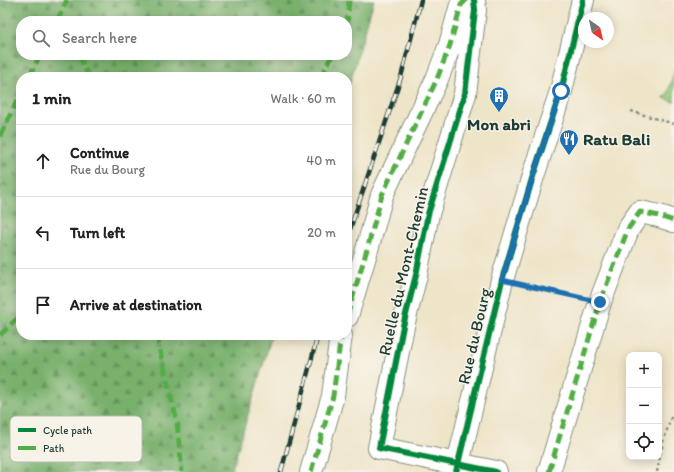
<!DOCTYPE html>
<meta charset="utf-8">
<style>
:root{--surface:#fff;--page:#f2f2f2;--text:#202124;--muted:#757577;--line:#e0e0e0}
body{margin:0;font-family:Itim,sans-serif;background:var(--page);color:var(--text)}
.controls{position:absolute;right:12px;bottom:12px;display:grid;overflow:hidden;border-radius:8px;box-shadow:0 2px 10px #0003}
.controls button{width:36px;height:36px;display:grid;place-items:center;padding:0;border:0;border-bottom:1px solid var(--line);background:var(--surface);color:var(--text);font:20px sans-serif}
.compass{position:absolute;left:578px;top:12px;width:36px;height:36px;border-radius:50%;background:var(--surface);box-shadow:0 2px 10px #0003;rotate:146deg}
.stop{position:absolute;width:12px;height:12px;margin:-9px;border:3px solid #1f6fb2;border-radius:50%;background:#fff}
.stop.end{background:#1f6fb2;border-color:#fff;box-shadow:0 1px 4px #0008}
.list{margin:0;padding:0;list-style:none}
h2{display:flex;justify-content:space-between;align-items:center;height:52px;margin:0;padding:0 16px;font-size:17px}
h2 small{font-size:13px;font-weight:400;color:var(--muted)}
.list li{display:grid;grid-template-columns:26px 1fr auto;gap:12px;align-items:center;box-sizing:border-box;height:72px;padding:0 16px;border-top:1px solid var(--line)}
.list b{display:block;font-size:15px;white-space:nowrap}
.list p{margin:0;font-size:13px;white-space:nowrap;color:var(--muted)}
.list em{font-size:13px;font-style:normal;color:var(--muted)}
.icon{flex:none;width:22px;height:22px;fill:none;stroke:currentColor;stroke-width:2;stroke-linecap:round;stroke-linejoin:round}
.map{position:relative;flex:none;width:674px;height:472px;overflow:hidden}
.search{position:absolute;background:var(--surface);box-shadow:0 2px 10px #0003;left:16px;top:16px;width:336px;height:44px;display:flex;align-items:center;gap:10px;box-sizing:border-box;padding:0 14px;border-radius:16px;color:var(--muted);font-size:15px}
.panel{position:absolute;background:var(--surface);box-shadow:0 2px 10px #0003;left:16px;top:72px;width:336px;height:268px;border-radius:16px}
.map>svg:first-child{display:block}
.forest{fill:url(#forest-firs);stroke:#4c7650;fill-rule:evenodd}
.park{fill:url(#park-crowns);stroke:#5a8458}
.lines{fill:none;stroke-linecap:round;stroke-linejoin:round}
.minor-casing{stroke:#86907e;stroke-width:24}
.path{stroke:#86907e;stroke-width:2.5;stroke-dasharray:3 3;stroke-linecap:butt}
.minor{stroke:#fff;stroke-width:22}
.rail-casing{stroke:#1f3d34;stroke-width:4.5}
.rail{stroke:#f7f3e8;stroke-width:3;stroke-dasharray:9;stroke-linecap:butt}
.quiet{stroke:#52ad45;stroke-width:5;stroke-dasharray:10 5;stroke-linecap:butt}
.cycleway-casing{stroke:#f7f3e8;stroke-width:8}
.cycleway{stroke:#00873e;stroke-width:6}
.route{stroke:#1f6fb2;stroke-width:5}
.labels{text-anchor:middle;dominant-baseline:central;stroke-width:3;stroke-linejoin:round;paint-order:stroke}
.poi-label{font-size:17px;font-weight:bold;fill:#1f3d34;stroke:#f7f3e8}
.street-label{font-size:17px;fill:#1f3d34;stroke:#f7f3e8}
.key{fill:#f7f3e8;stroke:#b6bcb2;stroke-width:1}
.key-label{font-size:11px;fill:#1f3d34}
</style>
<div class="map">
<svg width="674" height="472" viewBox="0 0 674 472">
<defs>
<pattern id="forest-firs" width="22" height="20" patternUnits="userSpaceOnUse"><rect width="22" height="20" fill="#78b06c"/><path d="M5 1l3.5 6h-7zM16 11l3.5 6h-7z" fill="#62905a"/></pattern>
<pattern id="park-crowns" width="20" height="18" patternUnits="userSpaceOnUse"><rect width="20" height="18" fill="#96cc7d"/><path d="M2 6a3 3 0 1 1 6 0M12 15a3 3 0 1 1 6 0" fill="none" stroke="#7aa767"/></pattern>
</defs>
<rect width="100%" height="100%" fill="#f7f3e8"/>
<filter id="ink" filterUnits="userSpaceOnUse"><feTurbulence type="fractalNoise" baseFrequency=".025" numOctaves="2"/><feDisplacementMap in="SourceGraphic" scale="8" xChannelSelector="R" yChannelSelector="G"/><feConvolveMatrix kernelMatrix="1 2 1 2 8 2 1 2 1" color-interpolation-filters="sRGB"/></filter>
<filter id="wash" filterUnits="userSpaceOnUse"><feTurbulence type="fractalNoise" baseFrequency=".012" numOctaves="4" result="noise"/><feDisplacementMap in="SourceGraphic" scale="16" xChannelSelector="R" yChannelSelector="G"/><feGaussianBlur stdDeviation="0.9" result="paint"/><feColorMatrix in="noise" values="0 0 0 0 0 0 0 0 0 0 0 0 0 0 0 0 0 1.4 0 .05"/><feComposite in="paint" operator="in"/></filter>
<g filter="url(#wash)">
<rect width="100%" height="100%" fill="#eee4c8"/>
<!-- forest -->
<path class="forest" d="M0,0H374L347,93V77H21V335H272L231,472H0ZM21,21H347V55H21Z"/>
<!-- park -->
<path class="park" d="M674,72V102L664,98L665,96H667Z"/>
</g>
<g filter="url(#ink)">
<g class="lines">
<defs>
<path id="minor" d="M474,0L475,10L465,94L428,214L416,275L403,326L379,448L496,472
M347,316L368,246L382,195L437,79L450,45L461,5L466,0
M311,472L333,396L341,335
M456,472L502,280L533,176L561,91L583,0
M549,472L600,302L628,229L640,212L659,216L674,221"/>
</defs>
<!-- minor casing -->
<use href="#minor" class="minor-casing"/>
<!-- path -->
<path class="path" d="M631,111L674,124
M528,285L574,296
M657,472L663,442L672,415"/>
<!-- minor -->
<use href="#minor" class="minor"/>
<defs>
<path id="rail" d="M347,238L401,77L421,0
M281,472L318,335"/>
</defs>
<!-- rail casing -->
<use href="#rail" class="rail-casing"/>
<!-- rail -->
<use href="#rail" class="rail"/>
<!-- quiet -->
<path class="quiet" d="M57,21L67,0
M347,26L349,0
M79,55L89,77
M29,77L40,55
M321,77L332,55
M0,136L21,93
M347,316L368,246L382,195L437,79L450,45L461,5L466,0
M0,335L21,315
M157,335L160,351L177,422L182,472
M311,472L333,396L341,335
M549,472L600,302L628,229L640,212L659,216L674,221"/>
<defs>
<path id="cycleway" d="M474,0L475,10L465,94L428,214L416,275L403,326L379,448L496,472
M456,472L502,280L533,176L561,91L583,0"/>
</defs>
<!-- cycleway casing -->
<use href="#cycleway" class="cycleway-casing"/>
<!-- cycleway -->
<use href="#cycleway" class="cycleway"/>
</g>
</g>
<g class="lines" filter="url(#ink)">
<!-- route -->
<path class="route" d="M561,91L533,176L502,280L600,302"/>
</g>
<!-- icons -->
<defs>
<symbol id="building-pin" viewBox="-11 -11 22 30"><path d="M0 17L-7.5 6A9.5 9.5 0 1 1 7.5 6Z" fill="#1f6fb2" stroke="#f7f3e8"/><path d="M-4-6H4V6H1V3H-1V6H-4ZM-2.5-4.3h1.7v1.8h-1.7ZM.8-4.3h1.7v1.8H.8ZM-2.5-1h1.7V.8h-1.7ZM.8-1h1.7V.8H.8Z" fill="#fff"/></symbol>
<symbol id="restaurant-pin" viewBox="-11 -11 22 30"><path d="M0 17L-7.5 6A9.5 9.5 0 1 1 7.5 6Z" fill="#1f6fb2" stroke="#f7f3e8"/><path d="M-5-6h1v4h1v-4h1v4h1v-4h1v5L-1.5 .5V6h-2V.5L-5-1ZM5-6V6H3V1.5H1.5Q1.5-4 5-6Z" fill="#fff"/></symbol>
</defs>
<g fill-rule="evenodd">
<use href="#building-pin" x="488" y="85" width="22" height="30"/>
<use href="#restaurant-pin" x="558" y="128" width="22" height="30"/>
</g>
<g class="labels">
<!-- poi labels -->
<g class="poi-label">
<text x="499" y="124">Mon abri</text>
<text x="583" y="139" text-anchor="start">Ratu Bali</text>
</g>
<!-- street labels -->
<g class="street-label">
<text transform="translate(403 271) rotate(-77)">Ruelle du Mont-Chemin</text>
<text transform="translate(474 336) rotate(-77)">Rue du Bourg</text>
</g>
</g>
<!-- legend -->
<rect x="10" y="416" width="132" height="46" rx="6" class="key"/>
<rect x="18" y="428" width="18" height="4" fill="#00873e"/>
<rect x="18" y="446" width="18" height="4" fill="#52ad45"/>
<g class="key-label">
<text x="43" y="434">Cycle path</text>
<text x="43" y="452">Path</text>
</g>
</svg>
<div class="controls">
<button>+</button>
<button>−</button>
<button><svg class="icon" aria-label="locate" viewBox="0 0 24 24"><circle cx="12" cy="12" r="6"/><path d="M12 2v4M12 18v4M2 12h4M18 12h4"/></svg></button>
</div>
<svg class="compass" viewBox="-18 -18 36 36"><path d="M0-13l5 13h-10z" fill="#e53935"/><path d="M0 13l5-13h-10z" fill="#757577"/></svg>
<div class="stop" style="left:561px;top:91px"></div>
<div class="stop end" style="left:600px;top:302px"></div>
<div class="search"><svg class="icon" aria-label="search" viewBox="0 0 24 24"><circle cx="10" cy="10" r="6"/><path d="M15 15l6 6"/></svg>Search here</div>
<section class="panel">
<h2>1 min<small>Walk · 60 m</small></h2>
<ul class="list">
<li><svg class="icon" aria-label="ahead" viewBox="0 0 24 24"><path d="M12 20V5M6 11l6-6 6 6"/></svg><div><b>Continue</b><p>Rue du Bourg</p></div><em>40 m</em></li>
<li><svg class="icon" aria-label="left" viewBox="0 0 24 24"><path d="M17 20v-9H6M10 6l-5 5 5 5"/></svg><div><b>Turn left</b></div><em>20 m</em></li>
<li><svg class="icon" aria-label="arrive" viewBox="0 0 24 24"><path d="M6 21V4h12l-3 4 3 4H6"/></svg><div><b>Arrive at destination</b></div></li>
</ul>
</section>
</div>
